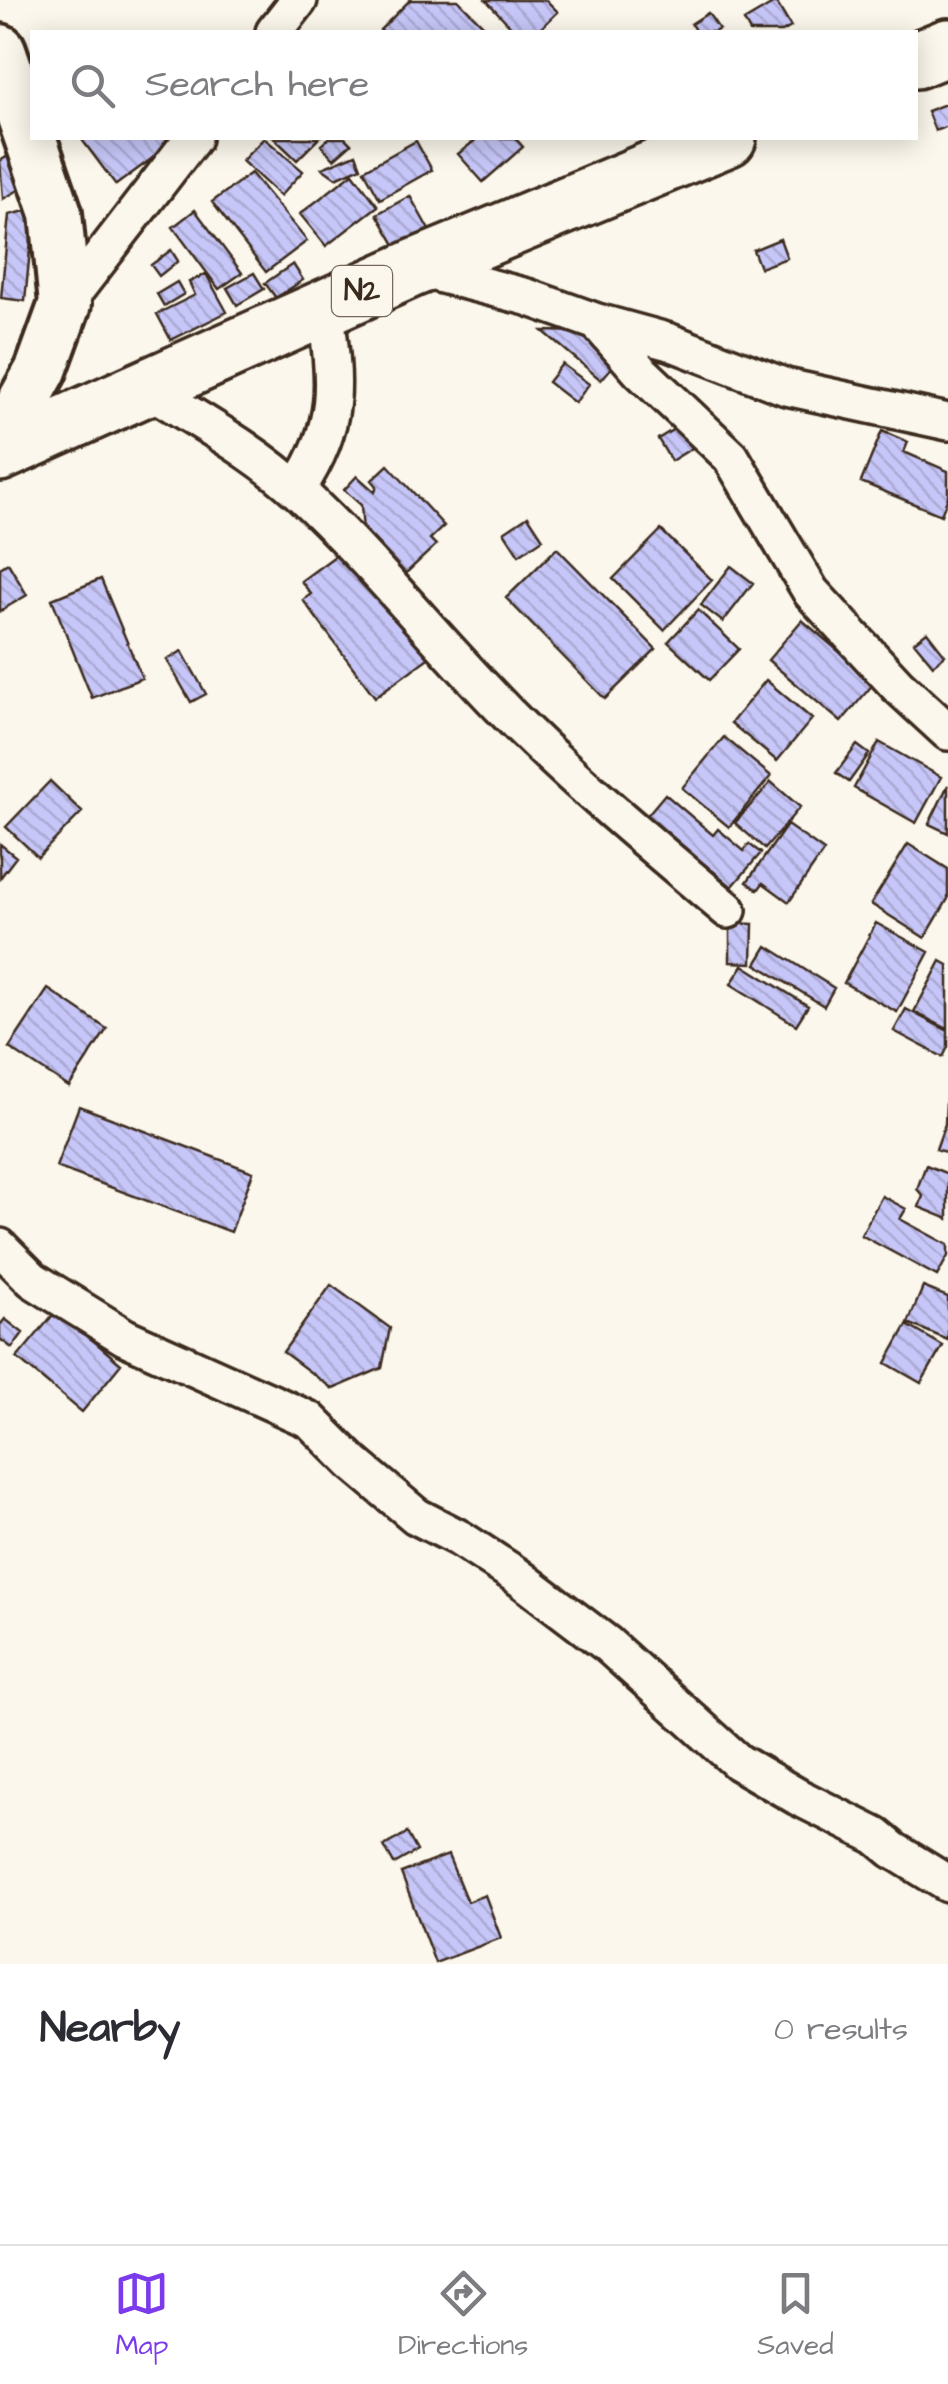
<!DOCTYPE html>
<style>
:root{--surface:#fff;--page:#f2f2f3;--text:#2b2b33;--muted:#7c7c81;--line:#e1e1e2;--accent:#7c3aed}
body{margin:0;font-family:"Architects Daughter",sans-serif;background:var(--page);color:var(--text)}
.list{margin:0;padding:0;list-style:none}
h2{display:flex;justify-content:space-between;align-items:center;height:130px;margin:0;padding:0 40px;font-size:42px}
h2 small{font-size:32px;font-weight:400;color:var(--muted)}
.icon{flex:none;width:55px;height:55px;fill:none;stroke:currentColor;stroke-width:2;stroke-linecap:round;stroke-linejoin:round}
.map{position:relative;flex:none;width:948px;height:1964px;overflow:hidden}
.search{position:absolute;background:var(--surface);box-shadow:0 5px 25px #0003;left:30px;right:30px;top:30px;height:110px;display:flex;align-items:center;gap:25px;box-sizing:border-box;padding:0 35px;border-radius:0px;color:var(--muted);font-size:38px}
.sheet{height:280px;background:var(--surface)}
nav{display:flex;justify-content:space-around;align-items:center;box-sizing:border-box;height:140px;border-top:2px solid var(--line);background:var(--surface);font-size:28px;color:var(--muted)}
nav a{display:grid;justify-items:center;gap:5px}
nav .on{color:var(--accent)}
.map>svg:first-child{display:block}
.building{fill:url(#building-back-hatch);stroke:#3b2a1e;stroke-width:2.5}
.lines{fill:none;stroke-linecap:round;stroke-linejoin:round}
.street-casing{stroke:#3b2a1e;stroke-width:42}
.secondary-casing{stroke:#3b2a1e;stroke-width:58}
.highway-casing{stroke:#3b2a1e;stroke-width:62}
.street{stroke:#fbf7ec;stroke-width:35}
.secondary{stroke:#fbf7ec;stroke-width:50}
.highway{stroke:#fbf7ec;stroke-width:55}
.labels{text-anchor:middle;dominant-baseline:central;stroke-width:9;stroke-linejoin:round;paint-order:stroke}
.shield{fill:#fbf7ec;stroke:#75685c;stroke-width:2.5}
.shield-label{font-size:30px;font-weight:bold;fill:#3b2a1e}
</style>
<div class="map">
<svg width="948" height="1964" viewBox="0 0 948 1964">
<defs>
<pattern id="building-back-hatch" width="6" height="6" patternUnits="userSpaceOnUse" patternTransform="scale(2.5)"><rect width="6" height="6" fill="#c6c6f8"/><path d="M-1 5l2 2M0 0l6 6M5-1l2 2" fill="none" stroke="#abaad4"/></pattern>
</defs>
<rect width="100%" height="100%" fill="#fbf7ec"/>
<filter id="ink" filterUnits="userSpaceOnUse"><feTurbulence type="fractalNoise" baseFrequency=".01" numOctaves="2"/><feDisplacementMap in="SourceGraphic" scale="20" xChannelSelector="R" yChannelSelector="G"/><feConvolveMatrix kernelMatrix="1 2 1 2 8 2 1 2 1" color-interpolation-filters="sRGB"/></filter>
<g filter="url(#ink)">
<!-- building -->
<path class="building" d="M410,0H458L483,25L476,32H382L380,30Z
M486,0H546L558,12L537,32H516Z
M776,2L791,27L782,32H750L744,21Z
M708,13L719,29L714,32H696L691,24Z
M948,103V126L935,131L927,111Z
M87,138H176L177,140L116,185L83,141Z
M264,138L303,171L280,196L242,161Z
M274,138H319L297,160Z
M329,138H345L351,144L334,159L321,145Z
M478,138H515L523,147L483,182L458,154Z
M416,141L432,170L380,199L364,170Z
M23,147L41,177L3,199L0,161Z
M356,154L361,167L336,178L322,168Z
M251,173L307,241L266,272L212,202Z
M353,173L378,206L326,246L300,214Z
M410,196L429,230L397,248L377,214Z
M34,209L25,301L1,298L9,215Z
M195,210L242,273L219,289L173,227Z
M780,239L787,258L760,268L753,250Z
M171,250L178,261L159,276L151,265Z
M293,264L303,280L276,298L265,283Z
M254,273L264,289L237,305L227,288Z
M206,274L227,312L171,340L157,314L195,295L189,282Z
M177,282L184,294L164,306L157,294Z
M543,331L586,332L619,359L601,380Z
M562,364L589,384L575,403L548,382Z
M679,426L692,448L671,461L658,439Z
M882,431L908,442L904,452L948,471V497L941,515L861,482Z
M388,465L444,526L430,539L436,545L404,575L363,532L361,505L344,490L357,476L375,492L377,486L372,480Z
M528,516L543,539L519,555L504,532Z
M661,530L712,580L664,630L613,579Z
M350,545L431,656L375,697L303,600L311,594L301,581Z
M557,548L656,649L605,699L506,598Z
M8,563L27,595L0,611V568Z
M731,566L753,583L723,622L701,605Z
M101,579L142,678L92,698L52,599Z
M698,610L739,649L709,680L668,642Z
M802,620L875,682L841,722L768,660Z
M927,632L945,655L933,665L914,642Z
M182,651L206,694L191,702L167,660Z
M766,680L812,719L777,761L731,723Z
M724,737L771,776L729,827L682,788Z
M879,742L941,777L916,823L854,788Z
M857,745L869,754L849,782L836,773Z
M50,781L82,812L38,857L6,827Z
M771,782L800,807L765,849L735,823Z
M948,785V833L929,824Z
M665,794L713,835L718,829L744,851L749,844L761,853L732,887L713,871L705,880L639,825Z
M787,825L824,851L789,902L763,883L758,890L747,882Z
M0,844L16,857L0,878Z
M908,844L948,869V899L925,938L871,904Z
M730,923L753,924L752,963L730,962Z
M876,923L929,952L897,1012L844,983Z
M767,946L834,988L824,1006L756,964Z
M941,961L948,965V1029L914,1012Z
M743,965L808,1006L796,1025L731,984Z
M48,989L107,1029L69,1087L9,1048Z
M906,1009L948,1031V1047L943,1057L894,1031Z
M946,1102H948V1153L936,1149L945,1124Z
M79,1106L253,1172L231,1232L56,1167Z
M926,1165L948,1174V1219L919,1207L923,1196L917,1189Z
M882,1196L906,1209L900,1219L948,1245V1256L937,1276L861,1235Z
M331,1285L390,1328L382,1368L333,1389L283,1352Z
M923,1287L948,1297V1340L908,1323Z
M57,1310L121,1364L82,1412L17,1358Z
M5,1319L23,1333L12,1348L0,1339V1325Z
M907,1325L943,1346L921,1383L886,1363Z
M407,1833L417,1851L394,1864L384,1846Z
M448,1855L467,1902L485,1895L501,1938L435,1963L401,1873Z"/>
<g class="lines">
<defs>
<path id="street" d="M274,32L299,0
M415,268L527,297L597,322L640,371L731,457L811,592L898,686L948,732
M65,304L193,138
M597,322L670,342L786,387L948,422
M148,389C199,421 254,450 299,492C373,561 436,641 507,713C576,783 653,846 728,910
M297,490C341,422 336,385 325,308
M0,1247L33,1280L125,1337L310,1420L353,1463L416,1516L459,1538L516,1575L607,1644L738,1762L798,1797L876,1836L893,1850L948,1884"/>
<path id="secondary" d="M0,50L56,213L65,304L41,370L0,444"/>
<path id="highway" d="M916,60L948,47
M0,453L414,268L728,138"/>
</defs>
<!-- street casing -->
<use href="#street" class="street-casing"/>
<!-- secondary casing -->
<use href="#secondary" class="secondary-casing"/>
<!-- highway casing -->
<use href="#highway" class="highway-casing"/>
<!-- street -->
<use href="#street" class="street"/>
<!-- secondary -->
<use href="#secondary" class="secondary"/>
<!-- highway -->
<use href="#highway" class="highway"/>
</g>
</g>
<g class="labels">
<!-- shield labels -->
<rect class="shield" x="332" y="266" width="60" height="50" rx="8"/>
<g class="shield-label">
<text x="362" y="291">N2</text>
</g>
</g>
</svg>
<div class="search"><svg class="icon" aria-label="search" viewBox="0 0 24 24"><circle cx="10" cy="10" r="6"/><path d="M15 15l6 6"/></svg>Search here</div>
</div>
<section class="sheet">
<h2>Nearby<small>0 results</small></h2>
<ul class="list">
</ul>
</section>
<nav>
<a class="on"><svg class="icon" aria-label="map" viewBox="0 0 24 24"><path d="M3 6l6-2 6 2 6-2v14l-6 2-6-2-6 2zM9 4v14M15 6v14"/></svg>Map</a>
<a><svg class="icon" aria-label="directions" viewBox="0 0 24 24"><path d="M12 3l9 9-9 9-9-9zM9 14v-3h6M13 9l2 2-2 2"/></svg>Directions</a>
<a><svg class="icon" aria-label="saved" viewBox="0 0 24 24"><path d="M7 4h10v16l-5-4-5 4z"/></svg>Saved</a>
</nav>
